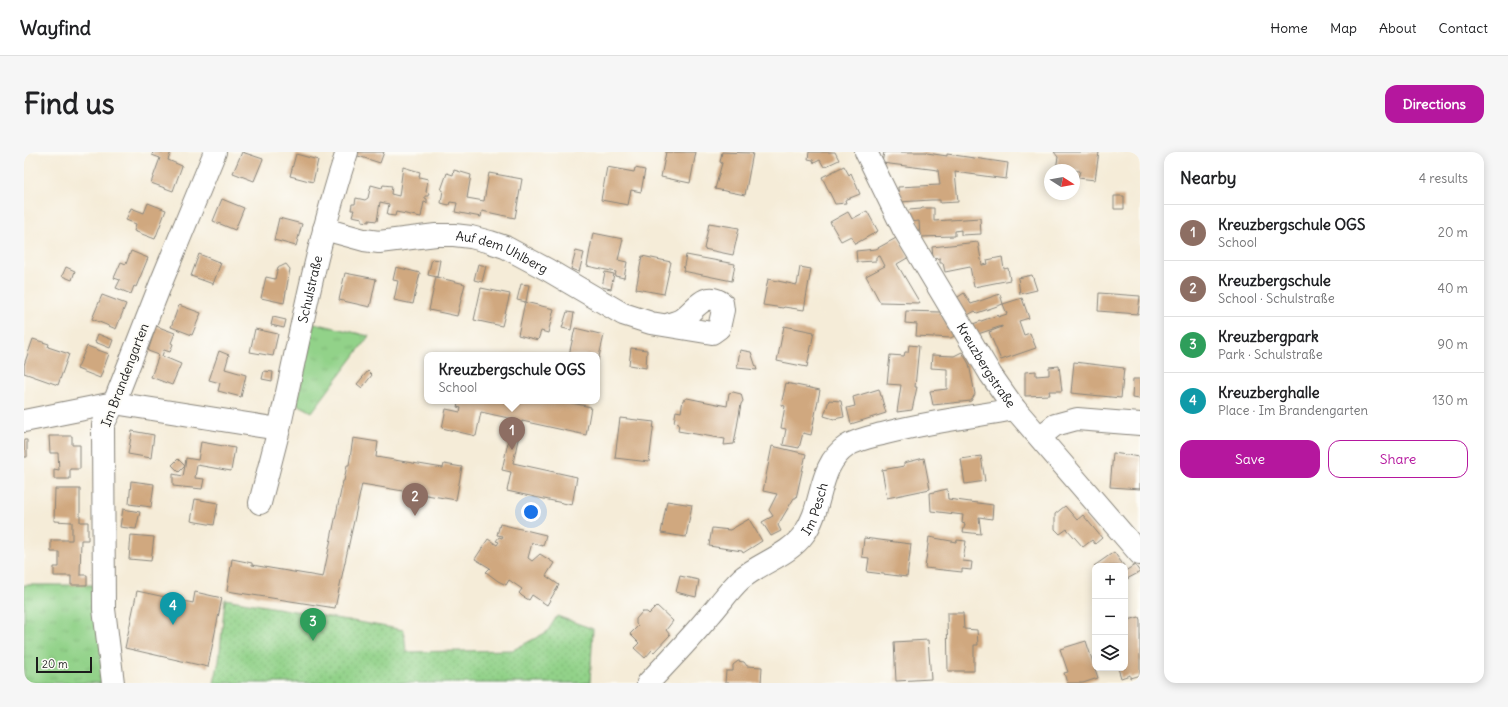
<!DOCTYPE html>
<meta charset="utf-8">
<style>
:root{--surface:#fff;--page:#f6f6f6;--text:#202124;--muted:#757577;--line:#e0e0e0;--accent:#b5179e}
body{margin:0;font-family:Delius,sans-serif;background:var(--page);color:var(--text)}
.controls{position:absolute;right:12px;bottom:12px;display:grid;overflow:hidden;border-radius:8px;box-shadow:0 2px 10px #0003}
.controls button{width:36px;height:36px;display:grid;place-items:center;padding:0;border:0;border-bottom:1px solid var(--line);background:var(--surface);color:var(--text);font:20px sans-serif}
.compass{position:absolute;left:1020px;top:12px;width:36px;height:36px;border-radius:50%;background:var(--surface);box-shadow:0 2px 10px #0003;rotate:101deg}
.scale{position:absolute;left:12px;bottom:10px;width:56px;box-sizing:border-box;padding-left:4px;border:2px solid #1c1c1c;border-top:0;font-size:11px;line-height:14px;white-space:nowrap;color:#1c1c1c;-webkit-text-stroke:3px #fdfcf7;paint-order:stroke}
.you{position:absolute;left:507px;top:360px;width:14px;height:14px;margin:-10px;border:3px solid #fff;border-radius:50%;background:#1a73e8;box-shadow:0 0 0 6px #1a73e833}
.badge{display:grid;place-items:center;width:26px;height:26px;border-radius:50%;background:var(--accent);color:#fff;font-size:13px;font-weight:700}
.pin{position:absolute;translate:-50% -33px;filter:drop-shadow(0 1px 2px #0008)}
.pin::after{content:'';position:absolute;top:21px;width:14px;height:12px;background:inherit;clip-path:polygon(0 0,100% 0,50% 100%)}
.popup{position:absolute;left:400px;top:200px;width:176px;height:52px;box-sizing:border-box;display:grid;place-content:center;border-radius:8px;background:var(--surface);filter:drop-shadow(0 1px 3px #0005);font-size:13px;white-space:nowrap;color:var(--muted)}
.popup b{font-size:15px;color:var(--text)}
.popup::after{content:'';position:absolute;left:50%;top:100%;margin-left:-8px;border:8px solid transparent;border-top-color:var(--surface)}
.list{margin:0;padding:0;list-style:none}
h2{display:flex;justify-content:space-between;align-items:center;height:52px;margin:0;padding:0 16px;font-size:17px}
h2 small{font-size:13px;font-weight:400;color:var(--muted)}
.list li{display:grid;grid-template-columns:26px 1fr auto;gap:12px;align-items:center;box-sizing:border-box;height:56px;padding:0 16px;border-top:1px solid var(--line)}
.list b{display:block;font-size:15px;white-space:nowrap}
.list p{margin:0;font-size:13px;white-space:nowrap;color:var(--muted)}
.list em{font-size:13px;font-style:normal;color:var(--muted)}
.actions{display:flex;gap:8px;padding:12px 16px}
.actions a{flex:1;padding:9px 0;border:1px solid var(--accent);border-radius:12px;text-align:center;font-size:14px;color:var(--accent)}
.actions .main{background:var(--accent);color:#fff}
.icon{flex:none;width:22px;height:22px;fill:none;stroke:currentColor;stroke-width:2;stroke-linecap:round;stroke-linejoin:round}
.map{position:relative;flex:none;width:1116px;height:531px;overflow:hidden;border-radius:12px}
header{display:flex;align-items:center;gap:24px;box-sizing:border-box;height:56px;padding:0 20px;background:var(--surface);border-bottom:1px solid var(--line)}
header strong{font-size:19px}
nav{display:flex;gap:22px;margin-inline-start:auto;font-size:14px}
.intro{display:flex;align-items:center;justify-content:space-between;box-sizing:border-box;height:96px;padding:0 24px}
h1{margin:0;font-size:28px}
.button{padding:10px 18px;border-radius:12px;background:var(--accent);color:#fff;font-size:14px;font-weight:700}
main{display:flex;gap:24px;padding:0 24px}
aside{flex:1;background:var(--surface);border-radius:12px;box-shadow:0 2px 10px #0003}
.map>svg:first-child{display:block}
.grass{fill:url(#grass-tufts);stroke:#577752}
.park{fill:url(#park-dots);stroke:#577752}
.building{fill:#d0a87f}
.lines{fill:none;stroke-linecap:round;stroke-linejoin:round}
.minor-casing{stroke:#88847a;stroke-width:24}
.minor{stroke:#fff;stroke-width:22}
.labels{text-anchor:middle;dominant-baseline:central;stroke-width:4;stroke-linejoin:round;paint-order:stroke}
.street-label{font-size:13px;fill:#1c1c1c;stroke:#fdfcf7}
</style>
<header>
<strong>Wayfind</strong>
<nav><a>Home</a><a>Map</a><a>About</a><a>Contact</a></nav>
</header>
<div class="intro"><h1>Find us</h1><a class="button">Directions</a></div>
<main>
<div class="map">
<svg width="1116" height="531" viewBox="0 0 1116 531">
<defs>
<pattern id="grass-tufts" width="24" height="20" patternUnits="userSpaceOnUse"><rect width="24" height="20" fill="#92d289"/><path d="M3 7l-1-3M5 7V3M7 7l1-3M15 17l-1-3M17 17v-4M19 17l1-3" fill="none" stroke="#7db476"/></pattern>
<pattern id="park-dots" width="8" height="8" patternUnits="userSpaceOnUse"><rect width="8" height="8" fill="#92d289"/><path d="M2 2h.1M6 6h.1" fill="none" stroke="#7db476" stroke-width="1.8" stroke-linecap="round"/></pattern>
</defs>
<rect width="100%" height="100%" fill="#fdfcf7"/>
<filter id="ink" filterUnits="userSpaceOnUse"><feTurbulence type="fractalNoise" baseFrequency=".025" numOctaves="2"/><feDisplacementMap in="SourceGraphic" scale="8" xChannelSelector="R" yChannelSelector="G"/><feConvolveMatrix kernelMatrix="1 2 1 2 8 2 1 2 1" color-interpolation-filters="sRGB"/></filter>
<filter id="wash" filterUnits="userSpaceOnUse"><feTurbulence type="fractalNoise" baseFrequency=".012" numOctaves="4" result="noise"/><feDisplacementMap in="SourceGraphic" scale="16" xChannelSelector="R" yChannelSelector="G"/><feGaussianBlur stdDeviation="0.9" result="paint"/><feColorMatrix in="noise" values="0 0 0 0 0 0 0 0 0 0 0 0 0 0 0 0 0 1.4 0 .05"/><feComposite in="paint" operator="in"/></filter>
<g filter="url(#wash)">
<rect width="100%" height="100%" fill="#f5ecd8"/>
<!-- grass -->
<path class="grass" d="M290,171L345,184L288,260L273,252Z
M0,433H71L81,531H0Z"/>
<!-- park -->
<path class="park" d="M201,447L380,478L382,500L489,498L523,480L533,464L569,477L566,531H190L195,509Z"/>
<g id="blocks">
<!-- building -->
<path class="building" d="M129,0H147L144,8L158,14L149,39L127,31L136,6L128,3Z
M218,0L239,7L230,29L209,21Z
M333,0H360L356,11L331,3Z
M642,0H672L666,31L637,25Z
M698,0L729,1L721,43L691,37L698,11L696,10Z
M785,0H811L815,8L800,15L796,8L790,11L789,8L784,7Z
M860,0H903V1L923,4V2L984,11L982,27L931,20L934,50L916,51V48H907L875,50L874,35L916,33L914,18L858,11Z
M1030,0H1075L1071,28L1054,26L1056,19L1032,17L1034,5Z
M272,2L294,8L289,30L266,24Z
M820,14L825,23L827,21L836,42L821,48L822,51L811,52L798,25Z
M379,15L396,20L395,25L404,27L402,40L405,41L404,44H401V46L403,47V51L400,50L397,65L372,60L371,64L363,63L365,52L356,50L353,69L345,68V70L338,69V66L328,64L330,58H327L328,52H331L332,46L341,48L344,46L347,33L358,36L359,33L368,34L367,42L375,44Z
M583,15L610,20L611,16L621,18L617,40L607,38L604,53L577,48Z
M430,18L447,23L443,46L460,49L465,21L498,27L491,66L458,59L457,65L431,60L433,51L426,50L425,53L417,51L419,38H417L423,21L429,23Z
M1090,44H1100V57H1090Z
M198,47L220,56L211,78L189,69Z
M124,51L142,58L131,87L110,79L112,72L102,68L107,56L120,61Z
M898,56H910V69L956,66L957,82L937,83V78L931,79V84L896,85L895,69L886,70L881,61L885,58L897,57Z
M843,59L854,79L831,92L827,84L817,89L806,70L824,60L828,67Z
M255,66L278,72L272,94L250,88Z
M685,71L715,76L709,103L680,97Z
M569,81L599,87L594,108L603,110L600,126L591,124L592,120L563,114Z
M874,85L885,105L873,112L896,151L856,150L842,124L861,114L856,104L852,105V109L833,110L832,99L852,97Z
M954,90L958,113L964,112L963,108L978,105L980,117L984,116L986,128L950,135L946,115L921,120L919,111H916V106L909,107L908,95Z
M107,99L124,106L112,135L110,134L107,142L92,136L96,128L90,126L97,110L102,112Z
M552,99L560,101L555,120L547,117Z
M175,102L197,111L189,132L167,124Z
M662,103L711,112L708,129L659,119Z
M618,104L647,110L640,142L612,137Z
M408,107L416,108L413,125L404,123Z
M262,112L266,117L260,151L237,146L242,125L251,127L254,115H256Z
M454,112L462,114L458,130L450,128Z
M42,115L51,119L48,128L38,124Z
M372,115L396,121L389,152L370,148L374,129L369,128Z
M776,115L787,117L780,158L760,155L759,156L739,153L744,127L773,133Z
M581,120L590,122L587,137L578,135Z
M321,121L352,127L346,155L315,148Z
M1008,123L1013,138L996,142L994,126Z
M412,125L441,132L433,164L405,158Z
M497,132L505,133L502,150L493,148Z
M457,136L486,142L478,174L450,168Z
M940,141L947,152L976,142L979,152L998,146L1005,166L995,169L1000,183L1006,181L1012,196L977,208L965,180L978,175V174L951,183L946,173L974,163V165L983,162L979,152L953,161L951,159L942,164L931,147Z
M1075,141L1116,144L1114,162L1074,159Z
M78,143L102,152L92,177L68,167Z
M501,150L530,157L524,181L517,179L514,188L494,183Z
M155,153L177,161L168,183L147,175Z
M882,159L916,160L930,184L927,186L892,184L893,172L881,171Z
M543,160L550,161L547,178L538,176Z
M249,165L262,168L260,176L247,173Z
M132,174L151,181L147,191L149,192L146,200L140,198L138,204L157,212L148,233L127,225L135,203L124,199Z
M760,174L790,180L783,215L753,209Z
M551,176L580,183L574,209L573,203H545Z
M231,177L254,182L249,204L226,200Z
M74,182L89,188L86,196L71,190Z
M9,187L25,192L24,195L45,202L34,233L0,221V213Z
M885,193L895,194L891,235H893L888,258L873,260L877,233L863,232L866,203L880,204L881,200H884Z
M63,194L85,202L76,226L53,217Z
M607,196L623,198L622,216L605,213Z
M716,198L727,200L733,218L713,216Z
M195,199L205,203L201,217L222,223L217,245L194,239L196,231L185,228Z
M938,200L945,212L951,242L947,249L909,253L906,239L923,237V217L907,216L908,203L930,204Z
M1050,210L1100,216L1097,246L1047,241Z
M1035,214L1038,239H1025L1026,243L1001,244V220L1012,219V224L1025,223V215Z
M240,219L249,220L248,229L238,227Z
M344,219L348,223L338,236L333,232Z
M1109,227H1116V247L1108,246Z
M762,231L796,238L787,283L779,281L775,296L759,293L762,277L757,276L761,254L757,253Z
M855,237L862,261L827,272L823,256L831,254L829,245Z
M709,240L717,242L719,249L717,252L710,292L700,293L701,287L654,279L655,271L650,270L652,259L657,260L659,248L663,246L703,254L705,241Z
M805,248L817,249L820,265L810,267L800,264Z
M435,249H538L567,255L562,283L498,269L489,311L553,325L548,353L483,339L487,320L478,318L489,267L457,260L452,284L418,276L422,257L436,260L437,256L433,255Z
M596,266L630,270L625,310L591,306Z
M108,279L130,283L127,306L104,302Z
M25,284H48V293H56V317H46V327H30V317L35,318L34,301H26Z
M329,286L354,290L352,305L419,316L420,312L438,315L432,348L338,332L311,456L203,439L208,407L228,411V413L299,425L319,329H320L323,313H325Z
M0,288H3V305H0Z
M177,290L211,296L207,319L173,313L171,326L180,327L178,337L149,334V322L159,324L161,314L155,320L148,313L154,307L161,314L162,306L174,308Z
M748,294L782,302L772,346H770L754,373L757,379L747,384L738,370L749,364L745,358L753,342L739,339Z
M1089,301L1116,305V337L1086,335Z
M957,304L961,329L941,332L937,307Z
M900,306L906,337L863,346L858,318L880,314V311Z
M107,329L130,332L127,355L105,352Z
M31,337H56V370H64V388H57L56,423H63V433H47V424H30V415H35V400H27V388H48V370L30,369Z
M923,337L924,347L969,353L968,367L955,365L957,382L939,380L941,372L938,371L939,363L907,359L906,341Z
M171,347L194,351L190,373L167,369Z
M643,349L668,353L662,385L637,381Z
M1041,354L1053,368L1059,363L1078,386L1071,392L1068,388L1059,395L1043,377L1036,382L1031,377V362Z
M99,357L116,360L112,377L96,375Z
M725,367L738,389L719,401L718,399L685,394L688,376L706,378Z
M476,372L522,383L519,394L508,391L504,406L508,409L516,402L530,411L522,424L535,433L523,453L508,443L505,448L498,444L495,441L498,437L485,428L482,433L474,429L462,420L466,416L451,407L464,387L473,393L475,390L472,389L475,385L478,386L479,384L473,383Z
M107,383L130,385L127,409L105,407Z
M905,385L933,390V388L942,389L939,409L948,410L947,418L938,417V420L901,416Z
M840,386L887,392L883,425L843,420L845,406L838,405Z
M1090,400L1100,414H1070Z
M1111,413L1116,420L1101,428V419Z
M656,424L675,428L672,445L652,440Z
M113,439L169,451L171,440L198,446L184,515L101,496Z
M633,454L649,469L642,478L646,483L630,500L628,498L621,506L610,496L615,491L606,482L614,474L612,472V467L618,460H623L625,462Z
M923,461H939L940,477L953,478L954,493H950V519H924Z
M1115,465L1116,468V523L1106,526V523L1097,526L1094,516H1101V469Z
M904,488L907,527L872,529L870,490Z
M1062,489L1074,526L1059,531H1043L1040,521L1044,520L1036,497Z
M714,509L720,510L723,514L738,515L737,531H701L702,519H709V513Z"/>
</g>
</g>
<g filter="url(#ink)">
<use href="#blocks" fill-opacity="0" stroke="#88847a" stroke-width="1"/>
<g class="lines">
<defs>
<g id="minor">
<path id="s1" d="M842,0L879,76L967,223L991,257L1116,402"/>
<path id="s2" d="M300,77L340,88L355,90L412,83H430L447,85L466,90L481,95L524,118L599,162L627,171L688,181L695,176L699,158L698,151C681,138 671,158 658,167C654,170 648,171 643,173"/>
<path id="s3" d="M0,269L90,251L255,277C276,184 293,90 323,0"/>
<path d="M1016,285L1031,273L1053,267L1116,272"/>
<path d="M236,351L255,277"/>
<path d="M89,531L80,457L79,273L90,251L137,131L191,0"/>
<path id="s4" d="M624,531C645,509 666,487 685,464C696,452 705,438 717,427C737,410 764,404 780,382C800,355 793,314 823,294C834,287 846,285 858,282C901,270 947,265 991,257"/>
</g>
</defs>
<!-- minor casing -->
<use href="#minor" class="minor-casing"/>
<!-- minor -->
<use href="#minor" class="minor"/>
</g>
</g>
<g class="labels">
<!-- street labels -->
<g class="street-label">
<text stroke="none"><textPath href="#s2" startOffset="183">Auf dem Uhlberg</textPath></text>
<text stroke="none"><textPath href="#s3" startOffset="402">Schulstraße</textPath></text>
<text stroke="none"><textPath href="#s1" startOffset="245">Kreuzbergstraße</textPath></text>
<text transform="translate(101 223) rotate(-69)">Im Brandengarten</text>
<text stroke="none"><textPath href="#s4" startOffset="245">Im Pesch</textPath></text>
</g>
</g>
</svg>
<div class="controls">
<button>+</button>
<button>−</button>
<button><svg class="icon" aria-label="layers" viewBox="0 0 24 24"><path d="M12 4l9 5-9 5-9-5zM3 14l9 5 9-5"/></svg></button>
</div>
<svg class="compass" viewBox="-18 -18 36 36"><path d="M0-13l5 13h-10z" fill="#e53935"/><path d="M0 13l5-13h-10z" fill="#757577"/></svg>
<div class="scale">20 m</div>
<div class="you"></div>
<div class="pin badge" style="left:488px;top:298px;background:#8d6e63">1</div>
<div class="popup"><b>Kreuzbergschule OGS</b>School</div>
<div class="pin badge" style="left:391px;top:364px;background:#8d6e63">2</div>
<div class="pin badge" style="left:289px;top:489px;background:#2e9e5b">3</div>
<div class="pin badge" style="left:149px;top:473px;background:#0f9aa8">4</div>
</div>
<aside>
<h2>Nearby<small>4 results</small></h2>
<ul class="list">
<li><span class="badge" style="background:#8d6e63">1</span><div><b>Kreuzbergschule OGS</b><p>School</p></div><em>20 m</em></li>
<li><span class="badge" style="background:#8d6e63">2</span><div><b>Kreuzbergschule</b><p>School · Schulstraße</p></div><em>40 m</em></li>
<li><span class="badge" style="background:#2e9e5b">3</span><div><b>Kreuzbergpark</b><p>Park · Schulstraße</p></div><em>90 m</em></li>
<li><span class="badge" style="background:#0f9aa8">4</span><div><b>Kreuzberghalle</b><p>Place · Im Brandengarten</p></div><em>130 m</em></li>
</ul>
<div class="actions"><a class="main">Save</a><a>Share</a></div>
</aside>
</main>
